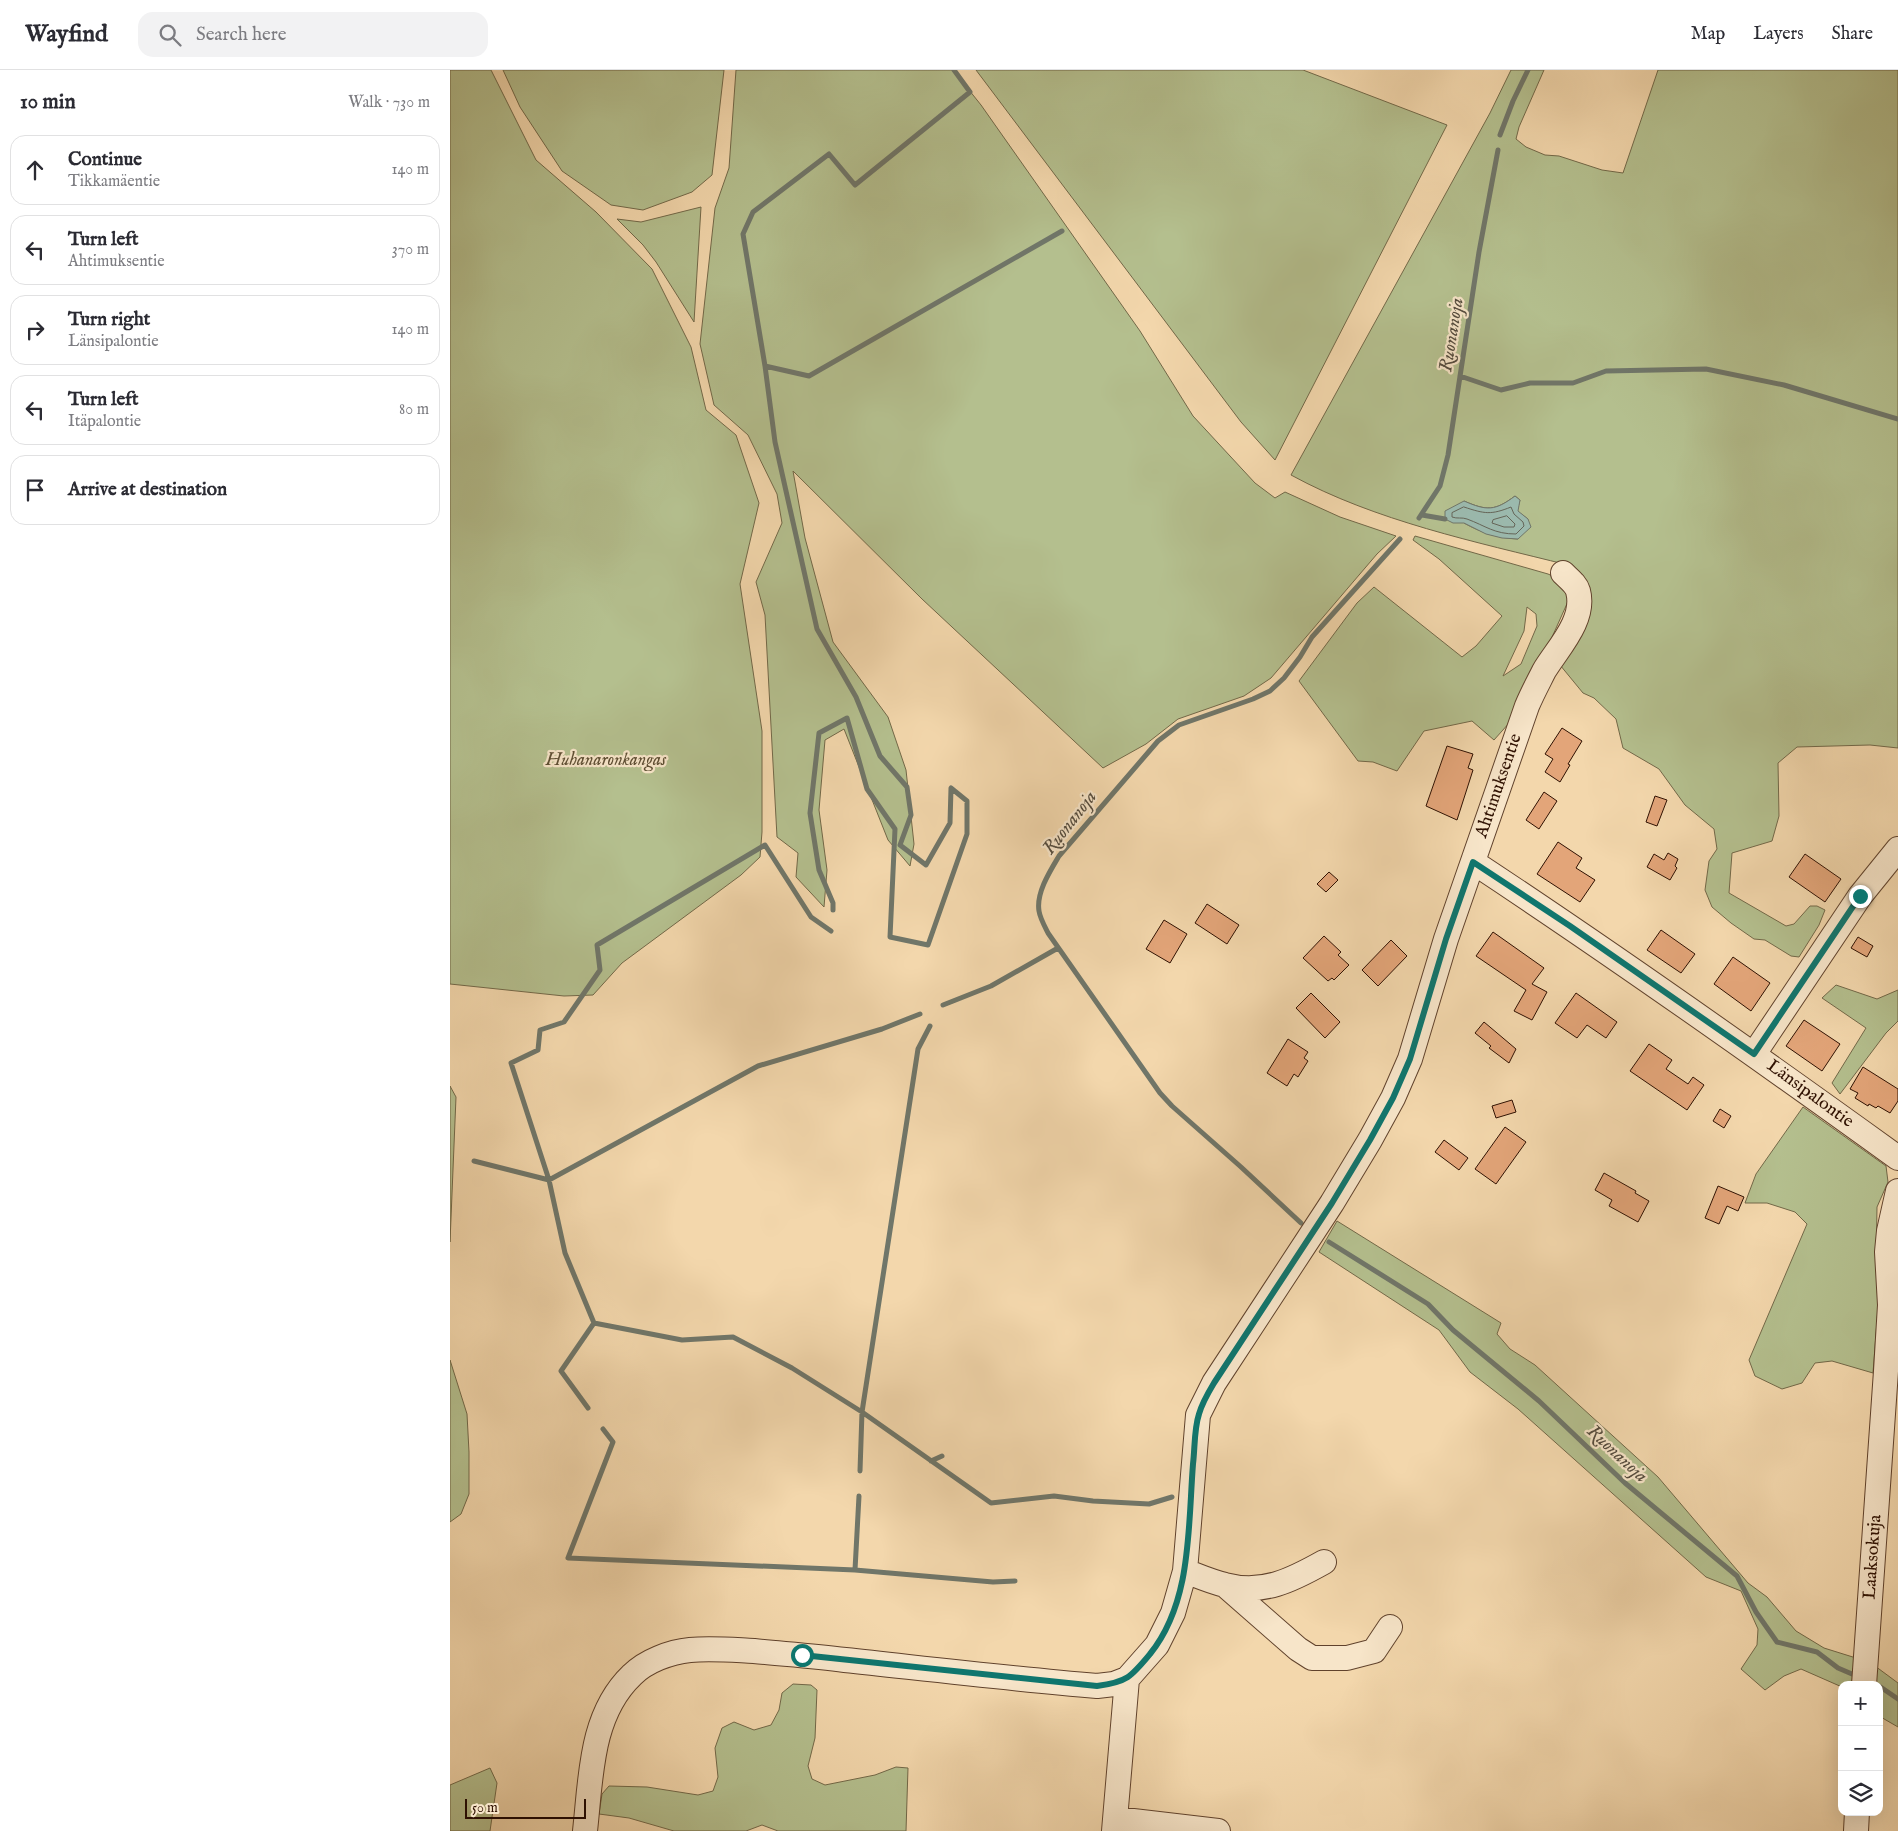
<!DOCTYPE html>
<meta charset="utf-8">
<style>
:root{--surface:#fff;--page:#f2f2f3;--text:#2b2b33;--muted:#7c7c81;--line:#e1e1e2}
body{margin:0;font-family:"IM FELL English",serif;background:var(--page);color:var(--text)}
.controls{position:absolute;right:15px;bottom:15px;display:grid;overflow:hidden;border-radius:10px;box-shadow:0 5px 20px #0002}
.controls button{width:45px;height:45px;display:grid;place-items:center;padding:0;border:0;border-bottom:1px solid var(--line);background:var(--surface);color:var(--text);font:25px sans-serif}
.scale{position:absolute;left:15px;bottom:12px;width:121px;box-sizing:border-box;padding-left:5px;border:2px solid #2f1102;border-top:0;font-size:14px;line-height:18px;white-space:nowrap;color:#2f1102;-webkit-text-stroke:4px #f7e5c9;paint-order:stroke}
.stop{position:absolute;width:15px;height:15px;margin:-11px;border:4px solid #0f766e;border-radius:50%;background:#fff}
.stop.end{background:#0f766e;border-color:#fff;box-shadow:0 1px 5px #0008}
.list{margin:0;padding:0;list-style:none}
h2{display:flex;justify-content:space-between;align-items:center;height:65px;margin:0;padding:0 20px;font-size:21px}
h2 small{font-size:16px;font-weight:400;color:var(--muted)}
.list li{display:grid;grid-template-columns:32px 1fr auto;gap:15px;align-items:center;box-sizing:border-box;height:70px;margin:0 10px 10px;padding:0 10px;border:1px solid var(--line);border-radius:15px}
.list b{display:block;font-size:19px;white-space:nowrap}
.list p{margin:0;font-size:16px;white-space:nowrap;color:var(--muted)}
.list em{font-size:16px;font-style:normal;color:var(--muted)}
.icon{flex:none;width:28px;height:28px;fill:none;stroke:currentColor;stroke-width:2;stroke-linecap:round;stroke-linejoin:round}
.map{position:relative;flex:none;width:1448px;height:1761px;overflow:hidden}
header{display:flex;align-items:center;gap:30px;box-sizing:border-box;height:70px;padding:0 25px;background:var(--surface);border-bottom:1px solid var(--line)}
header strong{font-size:24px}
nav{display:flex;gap:28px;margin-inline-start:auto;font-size:18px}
.search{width:350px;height:45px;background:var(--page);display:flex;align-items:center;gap:12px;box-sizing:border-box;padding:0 18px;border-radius:15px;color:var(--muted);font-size:19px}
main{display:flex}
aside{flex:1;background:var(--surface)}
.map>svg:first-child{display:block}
.green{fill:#b4bf8e;stroke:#726848;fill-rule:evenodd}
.water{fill:#9bb9ad;stroke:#707669}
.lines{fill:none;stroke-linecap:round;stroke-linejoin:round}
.shore{stroke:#656558;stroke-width:1}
.stream{stroke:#707669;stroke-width:5}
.building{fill:#e3a579;stroke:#2f1102}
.minor-casing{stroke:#60422c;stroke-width:26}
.minor{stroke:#f7e5c9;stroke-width:24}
.route{stroke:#0f766e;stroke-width:6}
.labels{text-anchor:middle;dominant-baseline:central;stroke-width:4.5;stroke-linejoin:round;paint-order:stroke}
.park-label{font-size:18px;font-style:italic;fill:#5e4e33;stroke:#f7e5c9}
.street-label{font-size:18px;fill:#2f1102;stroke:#f7e5c9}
.water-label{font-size:19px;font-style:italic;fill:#554c3e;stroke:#f7e5c9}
</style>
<header>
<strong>Wayfind</strong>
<div class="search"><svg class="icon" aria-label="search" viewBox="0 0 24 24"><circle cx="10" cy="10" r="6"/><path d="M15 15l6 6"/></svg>Search here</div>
<nav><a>Map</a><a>Layers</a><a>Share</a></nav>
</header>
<main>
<aside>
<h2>10 min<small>Walk · 730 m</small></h2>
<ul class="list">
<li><svg class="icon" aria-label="ahead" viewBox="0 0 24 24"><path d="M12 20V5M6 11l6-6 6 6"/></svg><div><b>Continue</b><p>Tikkamäentie</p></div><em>140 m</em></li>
<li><svg class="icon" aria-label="left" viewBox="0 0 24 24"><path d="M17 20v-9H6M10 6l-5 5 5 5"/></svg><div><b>Turn left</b><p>Ahtimuksentie</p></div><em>370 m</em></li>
<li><svg class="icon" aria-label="right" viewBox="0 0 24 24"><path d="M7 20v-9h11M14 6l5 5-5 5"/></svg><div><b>Turn right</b><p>Länsipalontie</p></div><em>140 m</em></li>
<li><svg class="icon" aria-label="left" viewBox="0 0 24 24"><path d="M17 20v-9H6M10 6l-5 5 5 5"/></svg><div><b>Turn left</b><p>Itäpalontie</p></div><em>80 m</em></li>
<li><svg class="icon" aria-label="arrive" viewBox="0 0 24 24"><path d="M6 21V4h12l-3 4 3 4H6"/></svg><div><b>Arrive at destination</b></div></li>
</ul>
</aside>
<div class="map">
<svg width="1448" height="1761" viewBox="0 0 1448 1761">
<rect width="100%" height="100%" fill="#f3d7ac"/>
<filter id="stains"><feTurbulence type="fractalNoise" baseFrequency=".004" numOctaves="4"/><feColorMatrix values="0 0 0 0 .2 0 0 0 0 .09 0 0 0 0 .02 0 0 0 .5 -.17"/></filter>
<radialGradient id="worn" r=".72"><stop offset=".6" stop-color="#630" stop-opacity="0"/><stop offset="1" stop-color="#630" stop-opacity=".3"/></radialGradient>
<!-- green -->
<path class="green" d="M0,0H41L86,90L146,142L202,199L241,277L256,340L286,365L309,433L290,514L312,661V762L310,787L291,805L172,893L143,925L114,926L0,914Z
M53,0H274L262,105L242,122L193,140L161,135L112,101L70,37Z
M286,0H503L531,35L690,261L743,346L805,413L825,428L835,422L890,447L946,466L927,484L821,608L794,626L728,649L696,674L653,698L472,529L343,401L355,468L383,572L438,647L456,700L464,774L460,796L438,770L394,659L375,670L369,740L377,800L374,837L346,807L348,783L327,767L315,545L306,512L332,453L327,424L298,365L264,335L250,274L265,138L279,98Z
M526,0H853L997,55L825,390L791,352Z
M1061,0H1094L1069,57L1066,69L1076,77L1095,85L1109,86L1152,100L1173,103L1208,0H1448V678L1420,675L1347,677L1328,693L1329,746L1322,771L1282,783L1279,823L1336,856L1344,854L1360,836H1367L1375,840L1369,855L1349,887L1341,886L1315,870L1304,869L1281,853L1262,837L1255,820L1259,791L1267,779L1264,759L1235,735L1209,699L1173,678L1166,649L1144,628L1133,623L1110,595L1138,533L1118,495C1026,472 925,451 841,405L1040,43ZM1065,426L1070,430L1067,441L1078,449L1068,469C1048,468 1032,463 1014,453V431C1037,441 1045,441 1065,426Z
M251,137L244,252L206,192L193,175L167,149L191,152Z
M965,466L1098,504L1112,510L1120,527L1068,643L1044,670L1022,651L974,661L947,701L923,692L908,691L849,611L907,533L924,517L1012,587L1026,576L1052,546L989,489L963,470ZM1077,537L1086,544L1087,556L1071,594L1053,606L1074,561Z
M1386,915L1427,929L1448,920V951L1436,963L1390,1024L1382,1013L1416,958L1372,928Z
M0,1016L6,1027L0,1172Z
M1353,1037L1436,1096L1438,1112L1427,1137L1426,1196L1429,1225L1423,1303L1382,1291L1365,1293L1352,1313L1332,1319L1305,1306L1299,1290L1357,1154L1345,1142L1317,1133H1295L1306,1104Z
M887,1151L1051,1253L1047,1264L1060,1279L1085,1295L1208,1407L1298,1513L1317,1527L1346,1561L1374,1578L1406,1588L1403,1599L1402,1615H1392V1617L1351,1599L1334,1606L1315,1620L1291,1599L1307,1575L1308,1559L1291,1521L1256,1507L1068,1339L1020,1302L989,1260L869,1182Z
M0,1290L17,1344L19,1382V1424L11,1444L0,1452Z
M1425,1596L1448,1613V1657L1429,1646V1615H1424Z
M343,1614L361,1615L367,1620L365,1668L358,1696L362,1709L375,1715L425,1705L446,1697L458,1698L456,1761H328L312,1755L296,1761H224L179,1748L149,1744L152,1724L159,1716L197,1717L248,1725L263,1721L268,1707L265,1678L272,1658L284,1652L304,1660L321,1655L329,1640L332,1623Z
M40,1698L47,1713L40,1761H0V1715Z"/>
<!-- water -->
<path class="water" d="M1065,426L1070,430L1068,441L1078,449L1081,457L1068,469L1052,468L1036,464L1014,453H1003L995,449V441L1014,431C1037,441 1045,441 1065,426Z"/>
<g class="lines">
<!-- shore -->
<path class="shore" d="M1014,437C1035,444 1041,445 1061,437L1064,444L1073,452L1074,456L1066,464C1044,464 1036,456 1017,449C1012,447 1007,449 1002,447V443Z
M1057,446L1065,454L1064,457H1054L1042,453L1043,450Z"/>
<!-- stream -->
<path class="stream" d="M1050,65L1063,31L1078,0
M315,296L359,306L612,161
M1010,306L1051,320L1080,313H1123L1156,301L1256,299L1334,315L1448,349
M972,445L995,449
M969,448L990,416L998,385L1029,182L1048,80
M383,840V833L369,800L360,743L369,663L397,648L417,719L445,759L440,867L478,875L517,764V731L501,718L500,753L476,795L450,775L461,745L457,717L430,686L406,627L367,559L325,372L315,296L293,164L303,142L379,84L405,115L520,22L504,0
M493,935L541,916L608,878
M24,1091L99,1110L308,996L432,959L470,944
M851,1153L791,1097L722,1036L710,1023L598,863C595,857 590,848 589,841C586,823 600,801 609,786L708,671L729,655L803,629L820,621L834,608L850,587L862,567L950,469
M879,1172L978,1234L1003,1260L1089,1331L1175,1413L1287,1506L1306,1542L1327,1572L1367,1582L1388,1598L1409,1607
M144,1253L232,1270L283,1267L342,1298L412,1342L541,1433L604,1426L643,1431L699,1434L722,1427
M138,1338L111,1301L144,1253L115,1183L99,1110L61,993L88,980L90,960L114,952L150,900L147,875L315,775L361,847L381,861
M153,1359L163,1372L118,1488L405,1500L543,1512L565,1511
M481,1391L492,1386
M410,1401L412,1342L468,979L480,956
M405,1500L409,1426
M1429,1616L1448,1629"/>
</g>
<!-- building -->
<path class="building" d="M1112,658L1132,671L1118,694L1120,695L1110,712L1095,702L1103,689L1095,684Z
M997,676L1023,684L1018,698L1023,700L1007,750L976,736Z
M1094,722L1107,731L1089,759L1076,750Z
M1205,726L1217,730L1207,756L1196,752Z
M1108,772L1132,788L1126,798L1145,810L1130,832L1087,804Z
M1218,783L1228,789L1225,796L1227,798L1220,810L1197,797L1204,784L1214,790Z
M1355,784L1391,809L1375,832L1339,807Z
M879,802L888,810L876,822L867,814Z
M757,834L789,855L777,874L745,853Z
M714,850L737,864L720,893L696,879Z
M1211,860L1245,884L1231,903L1197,880Z
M1043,862L1094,898L1082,914L1097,922L1082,950L1064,941L1076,920L1026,886Z
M874,866L891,882L888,885L899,895L884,910L882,908L878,911L853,888Z
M1408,867L1423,876L1417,887L1401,878Z
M941,870L957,886L928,916L912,900Z
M1283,887L1320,913L1301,941L1264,914Z
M861,923L890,952L875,968L846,938Z
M1126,923L1167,952L1156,968L1137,955L1127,968L1105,953Z
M1354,950L1390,974L1372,1001L1336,976Z
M1034,952L1066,979L1059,993L1039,978L1041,976L1025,963Z
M838,969L858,982L854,988L858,991L848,1007L844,1004L837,1016L817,1003Z
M1199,974L1222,990L1216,999L1238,1014L1243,1007L1254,1015L1237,1040L1180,1001Z
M1413,997L1448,1019V1031L1440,1043L1428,1036L1426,1038L1419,1034L1418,1036L1405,1028L1408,1023L1400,1019Z
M1062,1030L1066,1042L1046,1048L1042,1036Z
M1270,1039L1281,1046L1274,1058L1263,1051Z
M1055,1057L1076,1072L1046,1114L1025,1099Z
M994,1070L1018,1088L1009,1100L985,1082Z
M1154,1103L1186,1121L1185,1123L1199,1131L1188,1152L1159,1136L1162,1130L1145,1120Z
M1268,1116L1294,1127L1288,1141L1277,1136L1269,1154L1255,1148Z"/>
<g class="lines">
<defs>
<path id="minor" d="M1023,792C1167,887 1308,987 1448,1088
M1304,984L1410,826L1448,779
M735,1501C748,1506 762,1512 775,1515C813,1525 842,1510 874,1492
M776,1516L848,1579L862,1588H897L924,1581L940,1557
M1414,1615L1436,1301L1440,1235L1437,1182L1439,1161L1448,1121
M666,1749L768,1761
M135,1761C141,1708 140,1645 182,1605C196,1591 220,1582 240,1580C261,1578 283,1580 304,1581C334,1584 364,1586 395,1590C479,1599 563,1609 647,1616L664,1614L677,1609
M664,1761L677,1609L707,1575L723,1543L735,1501L748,1345L764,1313L882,1133L920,1070L943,1028L960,989L996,869L1077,636C1082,624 1088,613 1094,601C1107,579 1136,550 1128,521C1126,514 1119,509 1113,503
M1406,1761L1407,1742"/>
</defs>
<!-- minor casing -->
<use href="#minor" class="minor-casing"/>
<!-- minor -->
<use href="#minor" class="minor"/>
</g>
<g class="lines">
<!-- route -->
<path class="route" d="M352,1585L647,1616C677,1612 681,1607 700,1584C742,1532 738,1457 743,1394C745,1378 744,1359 749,1344C752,1333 758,1323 764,1313L882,1133L920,1070L943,1028L960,989L996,869L1023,792L1120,856L1304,984L1410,826"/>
</g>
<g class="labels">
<!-- park labels -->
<g class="park-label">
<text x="156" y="690">Huhanaronkangas</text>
</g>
<!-- street labels -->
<g class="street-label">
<text transform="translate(1049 716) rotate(-71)">Ahtimuksentie</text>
<text transform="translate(1360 1024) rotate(36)">Länsipalontie</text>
<text transform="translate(1423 1487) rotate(-86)">Laaksokuja</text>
</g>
<!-- water labels -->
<g class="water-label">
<text transform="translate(1002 265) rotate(-81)">Ruonanoja</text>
<text transform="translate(620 753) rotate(-52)">Ruonanoja</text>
<text transform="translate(1167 1384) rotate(43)">Ruonanoja</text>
</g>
</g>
<rect width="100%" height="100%" filter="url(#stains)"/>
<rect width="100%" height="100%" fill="url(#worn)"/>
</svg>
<div class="controls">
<button>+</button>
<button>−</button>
<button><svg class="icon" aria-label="layers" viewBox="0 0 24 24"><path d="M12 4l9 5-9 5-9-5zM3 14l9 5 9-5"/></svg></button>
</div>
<div class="scale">50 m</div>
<div class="stop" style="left:352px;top:1585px"></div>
<div class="stop end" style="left:1410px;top:826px"></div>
</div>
</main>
